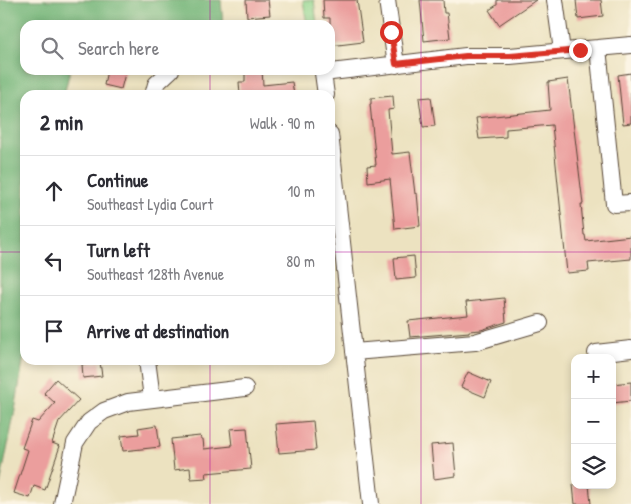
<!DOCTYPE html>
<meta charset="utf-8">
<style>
:root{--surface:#fff;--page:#f7f7f7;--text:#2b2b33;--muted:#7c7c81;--line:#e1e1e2}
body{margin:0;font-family:"Patrick Hand",sans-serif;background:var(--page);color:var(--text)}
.controls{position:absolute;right:15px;bottom:15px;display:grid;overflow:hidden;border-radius:10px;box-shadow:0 2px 8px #0003}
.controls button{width:45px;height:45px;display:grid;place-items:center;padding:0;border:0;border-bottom:1px solid var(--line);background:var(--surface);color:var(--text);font:25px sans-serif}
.stop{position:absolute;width:15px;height:15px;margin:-11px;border:4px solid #d93025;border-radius:50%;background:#fff}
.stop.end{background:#d93025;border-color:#fff;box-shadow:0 1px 5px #0008}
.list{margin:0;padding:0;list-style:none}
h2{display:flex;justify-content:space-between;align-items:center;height:65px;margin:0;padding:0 20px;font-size:21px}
h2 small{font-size:16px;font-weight:400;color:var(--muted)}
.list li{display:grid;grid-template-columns:32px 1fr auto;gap:15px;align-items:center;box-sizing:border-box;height:70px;padding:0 20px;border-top:1px solid var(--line)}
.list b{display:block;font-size:19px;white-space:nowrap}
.list p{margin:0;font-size:16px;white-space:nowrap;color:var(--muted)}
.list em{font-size:16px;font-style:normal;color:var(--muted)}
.icon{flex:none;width:28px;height:28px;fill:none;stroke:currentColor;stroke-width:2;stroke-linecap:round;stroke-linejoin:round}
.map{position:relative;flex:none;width:631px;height:504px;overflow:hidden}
.search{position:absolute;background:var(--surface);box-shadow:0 2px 8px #0003;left:20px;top:20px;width:315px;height:55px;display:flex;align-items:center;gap:12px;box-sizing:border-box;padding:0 18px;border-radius:15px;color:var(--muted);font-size:19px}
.panel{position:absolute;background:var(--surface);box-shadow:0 2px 8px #0003;left:20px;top:90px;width:315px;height:275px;border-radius:15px}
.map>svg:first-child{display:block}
.green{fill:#91d58e;stroke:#668056}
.forest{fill:#74b679;stroke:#58704c}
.building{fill:#eb9e9d}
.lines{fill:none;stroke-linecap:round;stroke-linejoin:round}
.minor-casing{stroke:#564636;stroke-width:18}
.minor{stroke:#fff;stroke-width:16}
.route{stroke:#d93025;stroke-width:6}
.grid{fill:none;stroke:#b5179e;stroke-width:1;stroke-opacity:0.55}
</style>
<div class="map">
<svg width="631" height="504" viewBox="0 0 631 504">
<rect width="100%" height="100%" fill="#fcf5e5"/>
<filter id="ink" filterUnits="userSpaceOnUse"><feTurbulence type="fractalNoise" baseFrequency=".02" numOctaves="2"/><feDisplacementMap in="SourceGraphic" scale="10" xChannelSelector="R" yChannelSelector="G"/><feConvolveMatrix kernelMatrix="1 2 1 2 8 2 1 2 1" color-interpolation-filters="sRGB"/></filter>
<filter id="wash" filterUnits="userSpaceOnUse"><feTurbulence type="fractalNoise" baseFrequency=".0096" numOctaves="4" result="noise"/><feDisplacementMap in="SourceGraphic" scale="20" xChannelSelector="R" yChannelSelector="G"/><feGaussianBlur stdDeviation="1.12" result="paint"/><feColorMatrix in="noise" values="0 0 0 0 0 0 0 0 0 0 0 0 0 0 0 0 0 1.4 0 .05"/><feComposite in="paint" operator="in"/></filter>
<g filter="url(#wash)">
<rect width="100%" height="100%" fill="#ece2c0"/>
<!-- green -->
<path class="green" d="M303,0H314L317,25H307Z"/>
<!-- forest -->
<path class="forest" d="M0,0H221L223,25H25V70H70L64,95H25V349L16,405L0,485Z"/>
<g id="blocks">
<!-- building -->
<path class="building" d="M246,0H268L270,15L247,17Z
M323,0H357L363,42L330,46V18H324Z
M420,0H443L444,13H447L450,38L424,41Z
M497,0H536L499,25L489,10L497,5Z
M576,0H601L603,16L578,19Z
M107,70H126L121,89L104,85Z
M245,70H262L263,85L292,82L294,95H240L239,82H245Z
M631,73V123L623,124L618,75Z
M568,79L583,204H581L584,235H585L586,241L631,236V259L588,263L589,271L567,273L552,125L506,129V137L479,139L476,118L550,110L548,82Z
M393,96L394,109L388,110L392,154L410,152L415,194L417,193L420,226L395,229L390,179L368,182L367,166L376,165L370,104H371V98Z
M431,97L435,126L423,127L419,98Z
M414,256L416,278L396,280L394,258Z
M504,298L506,322L481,330L469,331V332L410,337L408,321L468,315L466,302Z
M100,362L102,376L83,378L82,364Z
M468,372L491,382L485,397L461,387Z
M56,379L79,400L59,422L52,443L60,446L45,490L34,486L30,498L14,493L28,450L22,448L32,420L38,422L55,403L44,393Z
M631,382V401L612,403V384Z
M313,421L316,450L279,453L276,424Z
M157,425L160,447L123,451L121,436L139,434L138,428Z
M247,428L251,469L206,473L207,478L191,479L190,468L174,470L171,439L200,436L201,439H203L204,449L232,446L230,429Z
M453,443L456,476L434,479L431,445Z
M573,485H589L591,504H575Z"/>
</g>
</g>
<g filter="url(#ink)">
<use href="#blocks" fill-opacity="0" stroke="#564636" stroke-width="1"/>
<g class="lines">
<defs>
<path id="minor" d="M387,0L396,65
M555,0L562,51
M598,48L614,204L631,203
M153,95L156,84L171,70
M326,95L323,73L466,56H510L631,45
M330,134L371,504
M354,352L475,342L540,323
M596,353L631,349
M147,360L152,398
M62,504L75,443L89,422L104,411L128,402L245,388"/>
</defs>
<!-- minor casing -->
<use href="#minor" class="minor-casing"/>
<!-- minor -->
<use href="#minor" class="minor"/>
</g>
</g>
<g class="lines" filter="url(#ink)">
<!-- route -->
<path class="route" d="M391,32L396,64L466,56H510L580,50"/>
</g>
<!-- grid -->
<path class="grid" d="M210,0V25M421,0V504M210,70V95M0,252H25M330,252H631M210,360V504"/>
</svg>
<div class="controls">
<button>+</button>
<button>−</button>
<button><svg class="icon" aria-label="layers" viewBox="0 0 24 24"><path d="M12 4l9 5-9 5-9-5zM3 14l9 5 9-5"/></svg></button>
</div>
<div class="stop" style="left:391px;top:32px"></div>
<div class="stop end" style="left:580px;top:50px"></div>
<div class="search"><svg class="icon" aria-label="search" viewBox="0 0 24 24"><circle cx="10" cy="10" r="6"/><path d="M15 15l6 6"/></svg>Search here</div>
<section class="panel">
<h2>2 min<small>Walk · 90 m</small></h2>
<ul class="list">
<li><svg class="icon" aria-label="ahead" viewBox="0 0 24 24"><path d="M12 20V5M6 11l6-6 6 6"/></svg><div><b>Continue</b><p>Southeast Lydia Court</p></div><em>10 m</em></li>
<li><svg class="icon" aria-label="left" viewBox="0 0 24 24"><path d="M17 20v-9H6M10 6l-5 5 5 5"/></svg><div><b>Turn left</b><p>Southeast 128th Avenue</p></div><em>80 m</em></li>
<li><svg class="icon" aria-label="arrive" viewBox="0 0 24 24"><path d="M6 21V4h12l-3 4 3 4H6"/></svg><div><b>Arrive at destination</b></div></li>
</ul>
</section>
</div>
